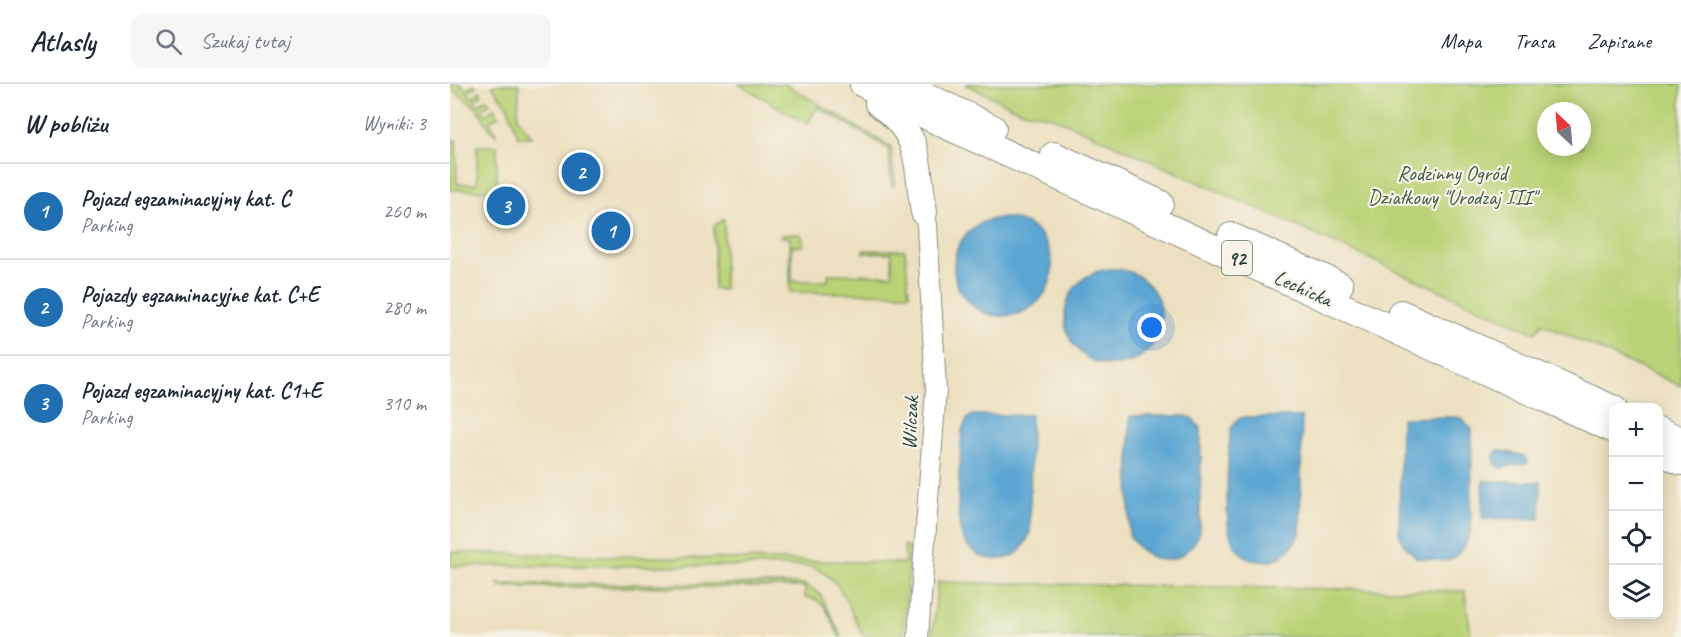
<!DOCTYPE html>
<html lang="pl">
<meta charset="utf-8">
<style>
:root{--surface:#fff;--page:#f6f6f7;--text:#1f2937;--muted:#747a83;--line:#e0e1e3;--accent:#1f6fb2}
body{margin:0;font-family:Caveat,sans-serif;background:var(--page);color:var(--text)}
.controls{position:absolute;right:18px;bottom:18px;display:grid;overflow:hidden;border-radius:12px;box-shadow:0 3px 15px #0003}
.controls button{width:54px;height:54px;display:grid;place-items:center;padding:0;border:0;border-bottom:2px solid var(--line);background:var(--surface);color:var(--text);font:30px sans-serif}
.compass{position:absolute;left:1087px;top:18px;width:54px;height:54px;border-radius:50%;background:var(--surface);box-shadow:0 3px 15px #0003;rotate:334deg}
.you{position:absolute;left:702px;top:244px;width:21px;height:21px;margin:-15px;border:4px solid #fff;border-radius:50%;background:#1a73e8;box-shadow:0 0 0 9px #1a73e833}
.badge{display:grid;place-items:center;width:39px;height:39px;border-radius:50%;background:var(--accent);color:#fff;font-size:20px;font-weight:700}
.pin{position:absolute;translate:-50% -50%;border:3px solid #fff;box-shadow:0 2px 6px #0006}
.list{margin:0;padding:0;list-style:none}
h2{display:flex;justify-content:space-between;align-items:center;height:78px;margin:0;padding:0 24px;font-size:26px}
h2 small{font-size:20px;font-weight:400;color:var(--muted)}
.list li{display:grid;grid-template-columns:39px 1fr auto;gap:18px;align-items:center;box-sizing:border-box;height:96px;padding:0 24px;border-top:2px solid var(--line)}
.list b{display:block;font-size:22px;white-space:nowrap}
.list p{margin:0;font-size:20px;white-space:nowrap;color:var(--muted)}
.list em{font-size:20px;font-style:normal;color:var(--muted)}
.icon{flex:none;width:33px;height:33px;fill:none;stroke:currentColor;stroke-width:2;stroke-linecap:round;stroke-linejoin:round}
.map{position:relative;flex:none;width:1231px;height:553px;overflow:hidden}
header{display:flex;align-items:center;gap:36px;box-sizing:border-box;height:84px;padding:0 30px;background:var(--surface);border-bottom:2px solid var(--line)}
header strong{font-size:28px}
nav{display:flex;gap:33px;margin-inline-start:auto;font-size:21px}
.search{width:420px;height:54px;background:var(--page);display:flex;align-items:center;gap:15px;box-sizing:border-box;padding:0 21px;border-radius:12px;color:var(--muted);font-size:22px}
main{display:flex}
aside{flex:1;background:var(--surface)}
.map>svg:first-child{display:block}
.green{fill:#bad276;stroke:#6c8855;stroke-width:1.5;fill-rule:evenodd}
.water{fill:#5ba6d3;stroke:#3d7284;stroke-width:1.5}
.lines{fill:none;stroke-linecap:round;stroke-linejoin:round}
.minor-casing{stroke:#868e7a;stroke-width:22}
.major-casing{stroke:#868e7a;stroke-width:28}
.minor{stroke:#fff;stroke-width:20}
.major{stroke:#fff;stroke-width:26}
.labels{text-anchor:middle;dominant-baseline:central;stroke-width:4.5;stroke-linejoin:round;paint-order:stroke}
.shield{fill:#f7f3e8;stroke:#60746a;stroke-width:1.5}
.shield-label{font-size:20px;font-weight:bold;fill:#1f3d34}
.park-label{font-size:21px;fill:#3e5b41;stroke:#f7f3e8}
.street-label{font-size:21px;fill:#1f3d34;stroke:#f7f3e8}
</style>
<header>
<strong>Atlasly</strong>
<div class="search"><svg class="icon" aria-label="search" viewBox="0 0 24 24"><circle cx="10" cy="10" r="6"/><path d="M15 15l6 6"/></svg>Szukaj tutaj</div>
<nav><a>Mapa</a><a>Trasa</a><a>Zapisane</a></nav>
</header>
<main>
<aside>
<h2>W pobliżu<small>Wyniki: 3</small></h2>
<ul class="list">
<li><span class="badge">1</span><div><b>Pojazd egzaminacyjny kat. C</b><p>Parking</p></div><em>260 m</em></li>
<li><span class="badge">2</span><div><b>Pojazdy egzaminacyjne kat. C+E</b><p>Parking</p></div><em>280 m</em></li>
<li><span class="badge">3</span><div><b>Pojazd egzaminacyjny kat. C1+E</b><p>Parking</p></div><em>310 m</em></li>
</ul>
</aside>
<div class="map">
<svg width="1231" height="553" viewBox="0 0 1231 553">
<rect width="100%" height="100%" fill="#f7f3e8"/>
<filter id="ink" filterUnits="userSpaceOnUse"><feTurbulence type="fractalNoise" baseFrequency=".0167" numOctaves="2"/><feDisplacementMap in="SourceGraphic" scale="12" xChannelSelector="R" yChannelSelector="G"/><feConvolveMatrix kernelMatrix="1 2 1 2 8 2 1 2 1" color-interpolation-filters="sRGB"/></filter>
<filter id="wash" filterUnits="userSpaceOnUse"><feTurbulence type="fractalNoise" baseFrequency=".008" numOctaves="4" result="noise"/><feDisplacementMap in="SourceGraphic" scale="24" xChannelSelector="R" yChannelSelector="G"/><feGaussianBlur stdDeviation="1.35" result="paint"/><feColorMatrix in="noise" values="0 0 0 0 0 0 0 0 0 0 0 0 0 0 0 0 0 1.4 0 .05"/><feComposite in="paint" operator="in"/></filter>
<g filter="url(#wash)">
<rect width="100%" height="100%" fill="#ede0c0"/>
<!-- green -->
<path class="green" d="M0,0H10L16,6L24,0L26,2L18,9L22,14L30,7L32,10L24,17L28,21L36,15L40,19L32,26L36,31L44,24L49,32L40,37L46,50L41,47L27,25L2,5Z
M44,0H69L68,34L82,53H68L58,23L42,2Z
M289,0H335L438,61L441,64L445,100L442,102L438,64L368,23L357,40Z
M515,0H1231V302L1092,240L1085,249L603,33L569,26ZM1096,27H1132V63H1096Z
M0,56H6L7,100H27V62H47V107L0,106Z
M274,135V206L264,205V142Z
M333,150H350L353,155V162H342V197H378V190L442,191V169H413L414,166H455L459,210L340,208V154L330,153Z
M454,461L460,466L453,553H414C398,525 393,492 359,482H0V468L455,479Z
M488,498L1015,507L1021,553H482Z
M48,500H354L370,510L392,553H389C381,536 377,514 355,513V503H49Z"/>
<!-- water -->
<path class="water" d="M504 183a49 49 0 1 1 98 0a49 49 0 1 1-98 0Z
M615 233a48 48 0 1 1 96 0a48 48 0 1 1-96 0Z
M523,331H581L580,449C574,463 567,474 551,475C533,477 516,466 511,449C505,429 511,370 512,346L517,335Z
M680,332H736L742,334L751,345L750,449C732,485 699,484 679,451Z
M795,333H852L850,450C841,466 831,478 811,477C797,477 785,466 781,453C774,435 778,366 781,345L788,335Z
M1002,333L1012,334L1022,346L1021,447L1013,464L1005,473L995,477L967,474L954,461L949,450L951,334Z
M1048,366L1074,372L1078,379L1050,384L1045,379L1044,371Z
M1033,397L1091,398L1090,435L1032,434Z"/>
</g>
<g filter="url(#ink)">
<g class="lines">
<defs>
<path id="minor" d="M468,553L486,306L477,141L474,128"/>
<path id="major" d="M413,0L490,39L1164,346
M452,0L543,44
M428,19C473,51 466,79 474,128
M604,71L710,119
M781,152L890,201
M951,229L1164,325
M1208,346L1231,356
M1208,367L1231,378"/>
</defs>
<!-- minor casing -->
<use href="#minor" class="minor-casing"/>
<!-- major casing -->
<use href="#major" class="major-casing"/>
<!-- minor -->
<use href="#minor" class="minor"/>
<!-- major -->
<use href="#major" class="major"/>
</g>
</g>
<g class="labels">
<!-- shield labels -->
<rect class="shield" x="772" y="157" width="30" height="34" rx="4.5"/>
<g class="shield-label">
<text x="787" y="174">92</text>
</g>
<!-- park labels -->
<g class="park-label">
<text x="1002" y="89">Rodzinny Ogród<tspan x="1002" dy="24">Działkowy "Urodzaj III"</tspan></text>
</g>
<!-- street labels -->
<g class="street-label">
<text transform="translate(853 204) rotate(24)">Lechicka</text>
<text transform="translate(460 339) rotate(-87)">Wilczak</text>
</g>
</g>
</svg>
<div class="controls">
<button>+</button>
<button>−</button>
<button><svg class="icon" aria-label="locate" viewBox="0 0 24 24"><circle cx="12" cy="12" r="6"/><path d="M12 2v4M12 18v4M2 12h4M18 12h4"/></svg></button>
<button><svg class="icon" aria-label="layers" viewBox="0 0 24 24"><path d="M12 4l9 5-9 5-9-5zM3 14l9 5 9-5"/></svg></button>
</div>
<svg class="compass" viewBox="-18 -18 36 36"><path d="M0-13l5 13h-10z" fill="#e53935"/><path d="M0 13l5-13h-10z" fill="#747a83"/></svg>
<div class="you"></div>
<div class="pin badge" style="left:161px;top:147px">1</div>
<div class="pin badge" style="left:131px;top:88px">2</div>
<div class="pin badge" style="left:56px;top:122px">3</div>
</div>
</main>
